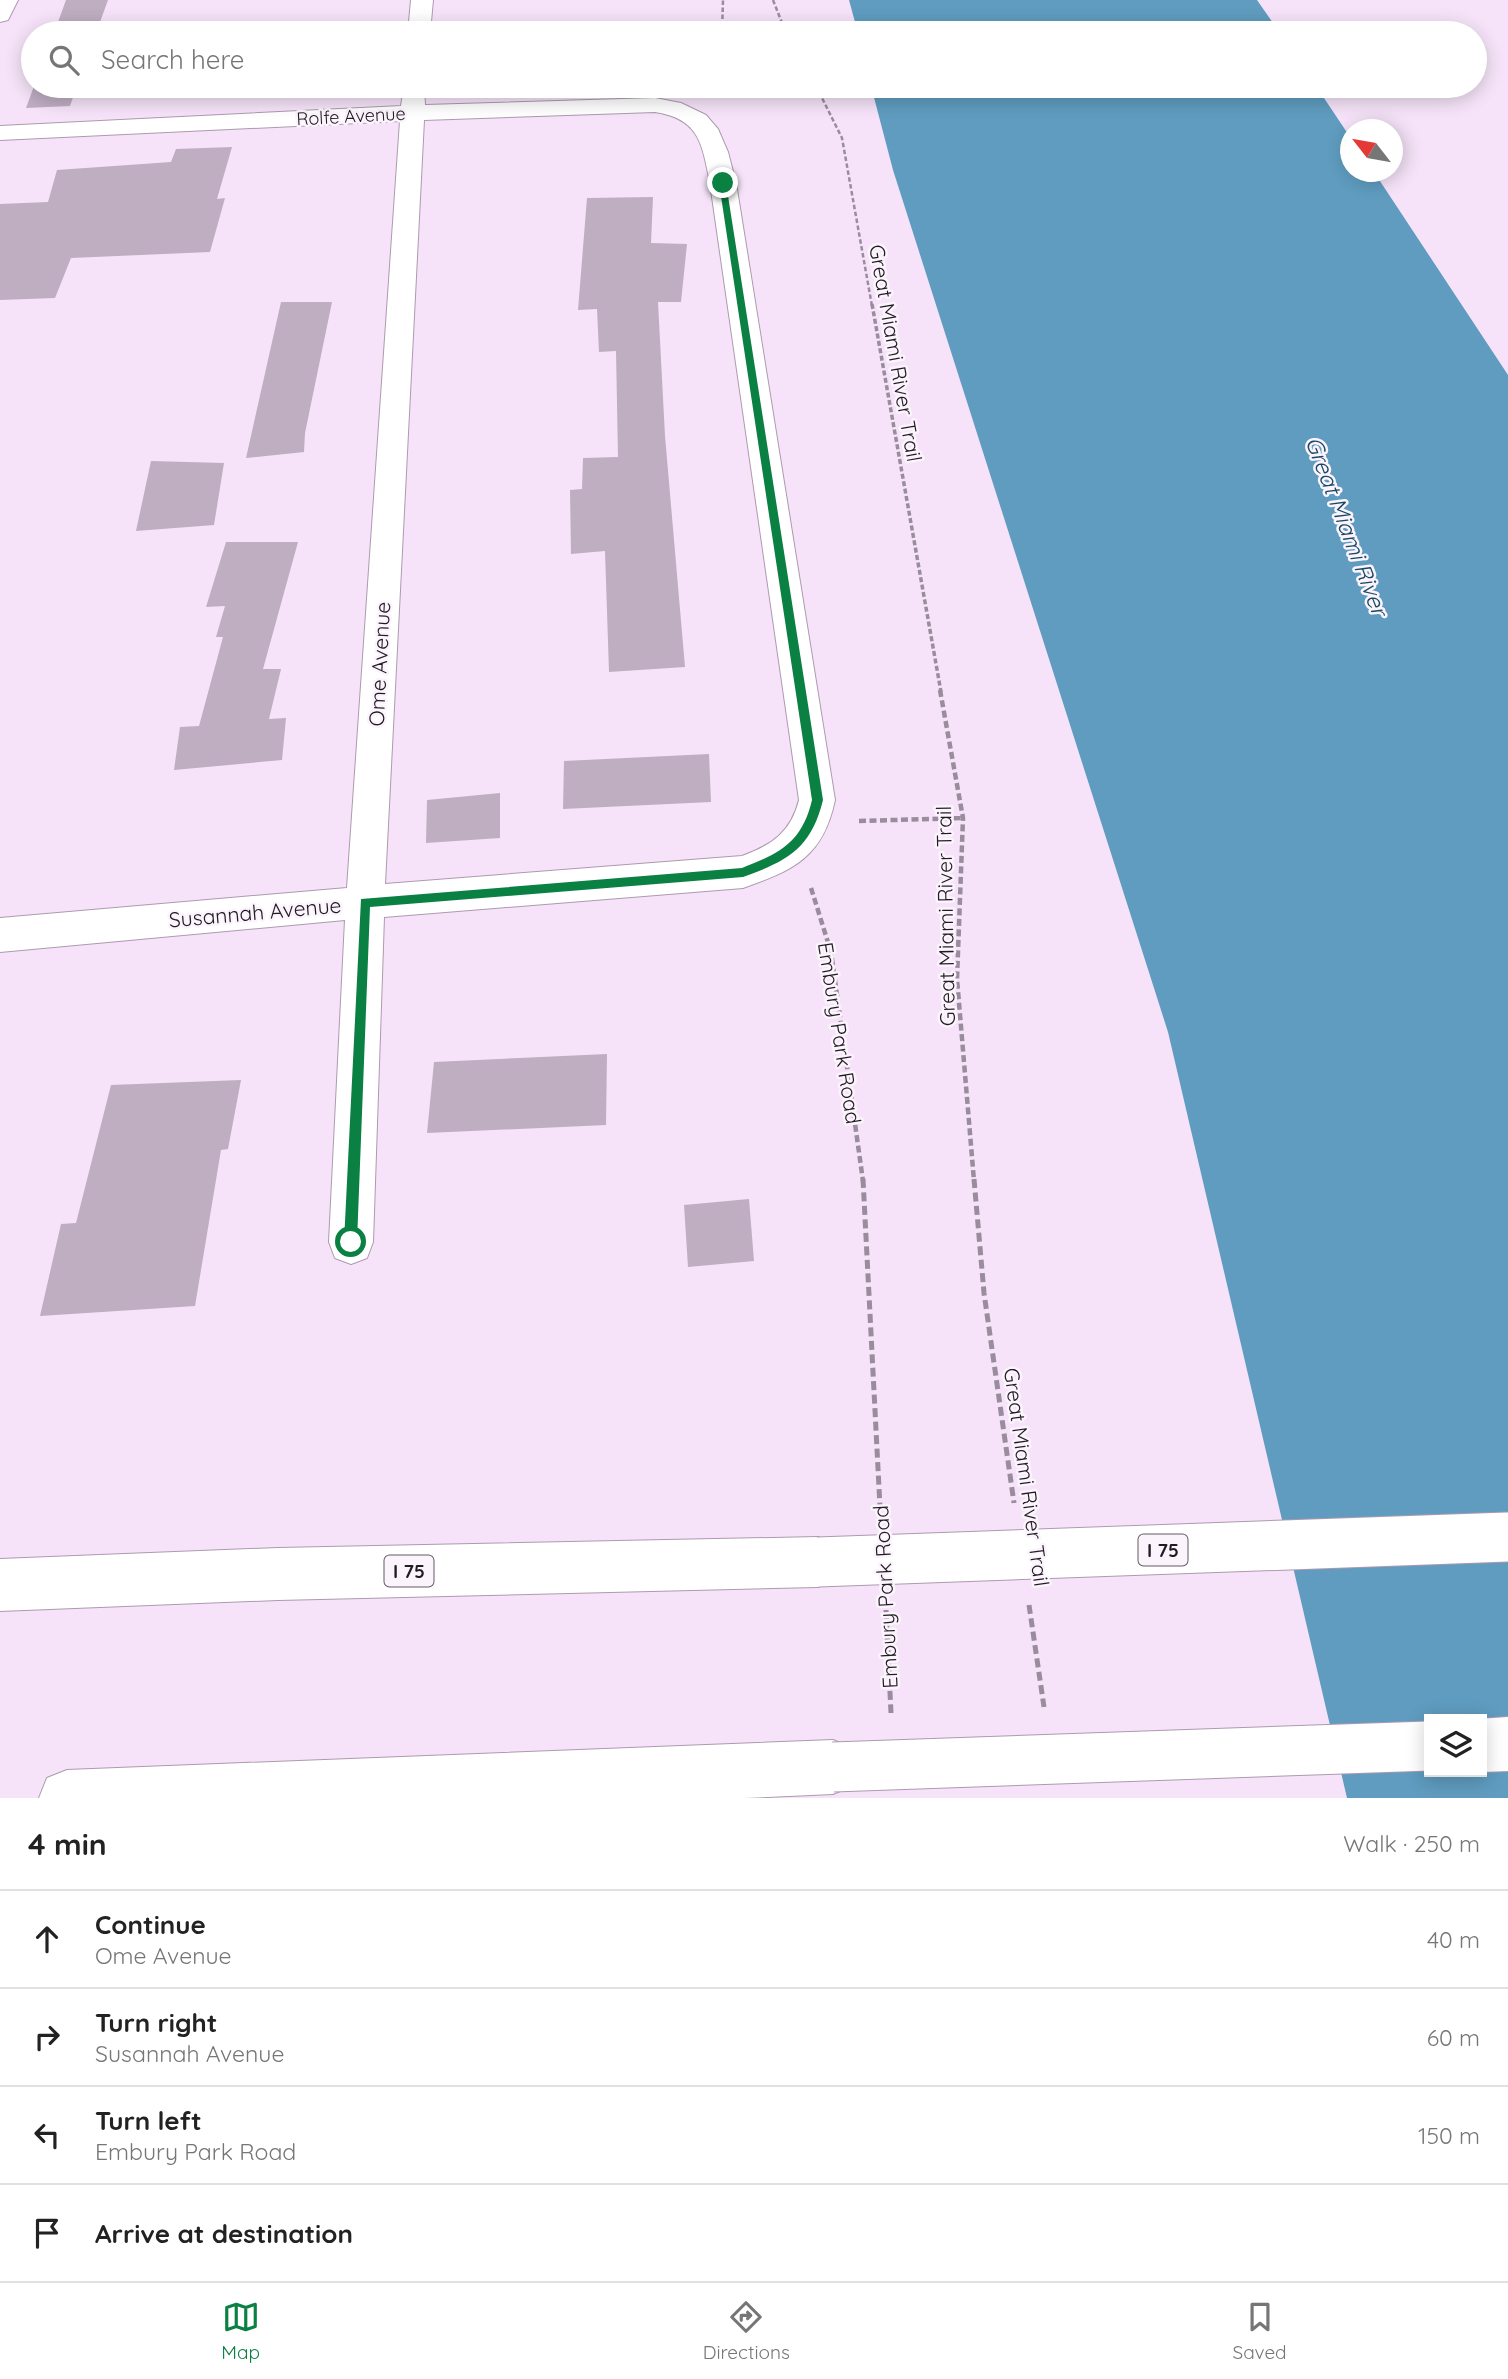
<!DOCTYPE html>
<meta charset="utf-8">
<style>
:root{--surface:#fff;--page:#f2f2f2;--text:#222;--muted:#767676;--line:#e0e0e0;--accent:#0b8043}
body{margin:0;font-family:Quicksand,sans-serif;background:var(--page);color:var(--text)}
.controls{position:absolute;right:21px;bottom:21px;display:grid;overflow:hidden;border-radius:0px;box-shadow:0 4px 18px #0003}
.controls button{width:63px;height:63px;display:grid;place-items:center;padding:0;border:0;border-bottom:2px solid var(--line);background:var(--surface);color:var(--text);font:35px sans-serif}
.compass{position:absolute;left:1340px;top:119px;width:63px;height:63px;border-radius:50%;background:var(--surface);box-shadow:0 4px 18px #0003;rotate:301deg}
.stop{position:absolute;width:21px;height:21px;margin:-16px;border:5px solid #0b8043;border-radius:50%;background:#fff}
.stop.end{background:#0b8043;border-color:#fff;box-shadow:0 2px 7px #0008}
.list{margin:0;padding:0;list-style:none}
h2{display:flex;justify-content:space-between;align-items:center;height:91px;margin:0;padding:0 28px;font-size:30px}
h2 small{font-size:23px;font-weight:400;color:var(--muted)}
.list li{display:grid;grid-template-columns:46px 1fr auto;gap:21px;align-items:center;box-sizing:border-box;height:98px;padding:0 28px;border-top:2px solid var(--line)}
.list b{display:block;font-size:26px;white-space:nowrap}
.list p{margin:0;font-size:23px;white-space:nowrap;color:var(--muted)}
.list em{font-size:23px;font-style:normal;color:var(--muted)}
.icon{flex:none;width:38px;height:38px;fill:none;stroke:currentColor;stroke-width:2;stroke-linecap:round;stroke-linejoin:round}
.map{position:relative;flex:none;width:1508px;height:1798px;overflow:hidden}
.search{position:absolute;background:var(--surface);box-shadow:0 4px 18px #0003;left:21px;right:21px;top:21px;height:77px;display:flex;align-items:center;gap:18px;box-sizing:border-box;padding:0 24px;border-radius:38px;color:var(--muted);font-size:26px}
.sheet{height:483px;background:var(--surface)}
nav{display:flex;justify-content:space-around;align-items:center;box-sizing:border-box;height:98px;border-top:2px solid var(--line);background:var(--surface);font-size:19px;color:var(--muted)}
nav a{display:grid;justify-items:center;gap:4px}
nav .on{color:var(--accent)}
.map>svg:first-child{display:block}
.water{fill:#5f9cbf;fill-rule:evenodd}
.building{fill:#bfadc2}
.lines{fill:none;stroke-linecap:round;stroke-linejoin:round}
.minor-casing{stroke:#ad9aaf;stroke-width:2}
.highway-casing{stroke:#ad9aaf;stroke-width:2}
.path-far3{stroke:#998c9c;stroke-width:2.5;stroke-dasharray:4.5 2.5;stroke-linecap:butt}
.path-far2{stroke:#998c9c;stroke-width:3.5;stroke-dasharray:5 2.5;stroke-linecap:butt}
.path-far1{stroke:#998c9c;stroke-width:4.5;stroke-dasharray:7 3.5;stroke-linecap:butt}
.path{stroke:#998c9c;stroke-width:5;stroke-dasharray:9 4.5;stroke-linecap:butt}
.minor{fill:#fff;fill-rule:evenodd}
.highway{fill:#fff;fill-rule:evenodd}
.highway-bridge-casing{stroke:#ad9aaf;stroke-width:51;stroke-linecap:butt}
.highway-bridge{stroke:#fff;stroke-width:49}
.route{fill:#0b8043}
.labels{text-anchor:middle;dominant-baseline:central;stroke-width:5;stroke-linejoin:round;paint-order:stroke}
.far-street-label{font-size:18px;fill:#201a21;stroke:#fcf4fd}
.shield{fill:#fcf4fd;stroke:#625b63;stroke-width:2}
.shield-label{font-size:19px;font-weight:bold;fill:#201a21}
.street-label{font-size:21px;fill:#201a21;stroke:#fcf4fd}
.water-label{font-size:23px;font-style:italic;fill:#184962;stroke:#fcf4fd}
</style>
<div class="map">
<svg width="1508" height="1798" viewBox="0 0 1508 1798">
<rect width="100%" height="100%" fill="#f6e3f9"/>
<!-- water -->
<path class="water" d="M849,0H1257L1280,33H858Z
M871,86H1316L1350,137V172H1374L1508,375V1798H1347L1168,1032L893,170ZM1429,1719H1482V1772H1429Z"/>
<!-- building -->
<path class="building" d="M66,0H108L96,33H54Z
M34,86H77L70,106L26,108Z
M232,147L217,199L225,198L210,252L71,258L55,298L0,300V204L48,202L57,170L171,162L176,149Z
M653,197L651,243L687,244L681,302H658L665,436L685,667L609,672L605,551L571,554L570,490L582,489L583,458L618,457L616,351L599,352L597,309L578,310L587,198Z
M281,302H332L305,433L304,452L246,458Z
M151,461L224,463L214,525L136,531Z
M226,542H298L263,669H281L269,719L286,718L282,760L174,770L180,727L199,726L223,637H216L225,606L206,607Z
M709,754L711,802L563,809L564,761Z
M500,793V838L426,843L427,800Z
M607,1054L606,1125L427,1133L434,1062Z
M241,1080L228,1149L221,1150L195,1306L40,1316L61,1224L76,1223L111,1085Z
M749,1199L754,1261L688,1267L684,1205Z"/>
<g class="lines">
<defs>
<path id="minor" d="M0,0H18L8,20L0,22Z
M411,0H433L430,33H408Z
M404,86H424L425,105L655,98L681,103L706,115L718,129L728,152L736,183L835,800C823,857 794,870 743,888L384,917L373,1242L367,1258L351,1264L335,1258L329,1242L345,920L0,952V918L347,888L400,121L0,140V126L401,106ZM655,112C700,119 702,144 710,183L799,800C791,832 772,845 742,856L385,884L424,120Z"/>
<path id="highway" d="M818,1537L836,1544L843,1562L836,1580L818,1587L278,1600L0,1611V1559L278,1548Z
M1508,1717V1771L1482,1772H1481L1482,1719H1478Z
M833,1740L852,1748L860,1767L852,1786L833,1794L745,1798H39L47,1778L67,1770Z"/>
</defs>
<!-- minor casing -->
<use href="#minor" class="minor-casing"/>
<!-- highway casing -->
<use href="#highway" class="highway-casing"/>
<!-- path-far3 -->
<path class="path-far3" d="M773,0L786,33
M722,33L723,0
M816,86L842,138L872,306"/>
<!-- path-far2 -->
<path class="path-far2" d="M872,304L941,692"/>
<!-- path-far1 -->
<path class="path-far1" d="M940,690L963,818L957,979L974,1181
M859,821L963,818
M811,888L831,952L863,1181"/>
<!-- path -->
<path class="path" d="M863,1179L880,1507
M974,1179L984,1293L1014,1503
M1029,1605L1044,1707
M886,1610L891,1713"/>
<!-- minor -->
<use href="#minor" class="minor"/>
<!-- highway -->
<use href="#highway" class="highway"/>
<defs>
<path id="highway-bridge" d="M818,1562L1508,1537
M833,1767L1429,1746"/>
</defs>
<!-- highway-bridge casing -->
<use href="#highway-bridge" class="highway-bridge-casing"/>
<!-- highway-bridge -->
<use href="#highway-bridge" class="highway-bridge"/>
</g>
<!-- route -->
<path class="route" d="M723,181L726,183L823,800C811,849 787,861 743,877L370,907L357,1242L351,1249L344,1242L361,899L742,868C781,853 802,842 812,800L719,183Z"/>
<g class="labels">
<!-- far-street labels -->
<g class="far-street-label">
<text transform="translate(351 116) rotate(-3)">Rolfe Avenue</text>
</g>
<!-- shield labels -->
<g class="shield">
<rect x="1138.5" y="1534.5" width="49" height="31" rx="5"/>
<rect x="384.5" y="1555.5" width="49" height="31" rx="5"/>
</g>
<g class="shield-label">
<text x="1163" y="1550">I 75</text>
<text x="409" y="1571">I 75</text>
</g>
<!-- street labels -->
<g class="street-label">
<text transform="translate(896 353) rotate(80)">Great Miami River Trail</text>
<text transform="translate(379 664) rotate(-87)">Ome Avenue</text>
<text transform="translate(255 912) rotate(-5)">Susannah Avenue</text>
<text transform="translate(945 916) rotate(-91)">Great Miami River Trail</text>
<text transform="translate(840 1033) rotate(81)">Embury Park Road</text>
<text transform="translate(1027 1477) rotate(82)">Great Miami River Trail</text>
<text transform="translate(885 1597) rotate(-93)">Embury Park Road</text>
</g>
<!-- water labels -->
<g class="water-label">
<text transform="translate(1347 526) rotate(69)">Great Miami River</text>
</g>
</g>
</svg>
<div class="controls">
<button><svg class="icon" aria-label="layers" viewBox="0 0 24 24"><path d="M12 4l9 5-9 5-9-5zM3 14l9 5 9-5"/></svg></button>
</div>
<svg class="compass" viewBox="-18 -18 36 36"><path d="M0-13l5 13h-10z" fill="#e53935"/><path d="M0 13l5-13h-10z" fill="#767676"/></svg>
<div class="stop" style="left:351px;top:1242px"></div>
<div class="stop end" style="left:723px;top:183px"></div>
<div class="search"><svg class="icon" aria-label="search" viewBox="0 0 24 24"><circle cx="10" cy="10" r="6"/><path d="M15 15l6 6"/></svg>Search here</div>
</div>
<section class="sheet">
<h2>4 min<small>Walk · 250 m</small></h2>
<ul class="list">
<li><svg class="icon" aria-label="ahead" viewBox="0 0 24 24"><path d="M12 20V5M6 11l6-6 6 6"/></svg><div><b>Continue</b><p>Ome Avenue</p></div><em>40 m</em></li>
<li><svg class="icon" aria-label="right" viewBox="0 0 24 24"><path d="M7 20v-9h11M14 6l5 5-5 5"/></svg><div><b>Turn right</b><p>Susannah Avenue</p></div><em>60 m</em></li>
<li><svg class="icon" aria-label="left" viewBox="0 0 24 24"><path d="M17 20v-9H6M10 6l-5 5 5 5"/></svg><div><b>Turn left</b><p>Embury Park Road</p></div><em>150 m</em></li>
<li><svg class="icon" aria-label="arrive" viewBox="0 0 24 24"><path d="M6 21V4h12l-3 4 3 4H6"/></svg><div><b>Arrive at destination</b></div></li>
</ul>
</section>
<nav>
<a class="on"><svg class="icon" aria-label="map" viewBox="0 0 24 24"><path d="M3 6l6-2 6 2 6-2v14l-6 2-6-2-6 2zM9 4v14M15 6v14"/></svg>Map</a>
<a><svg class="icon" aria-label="directions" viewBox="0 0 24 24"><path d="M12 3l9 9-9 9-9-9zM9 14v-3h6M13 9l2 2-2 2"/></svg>Directions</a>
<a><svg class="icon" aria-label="saved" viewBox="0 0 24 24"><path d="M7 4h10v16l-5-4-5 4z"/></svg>Saved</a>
</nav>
